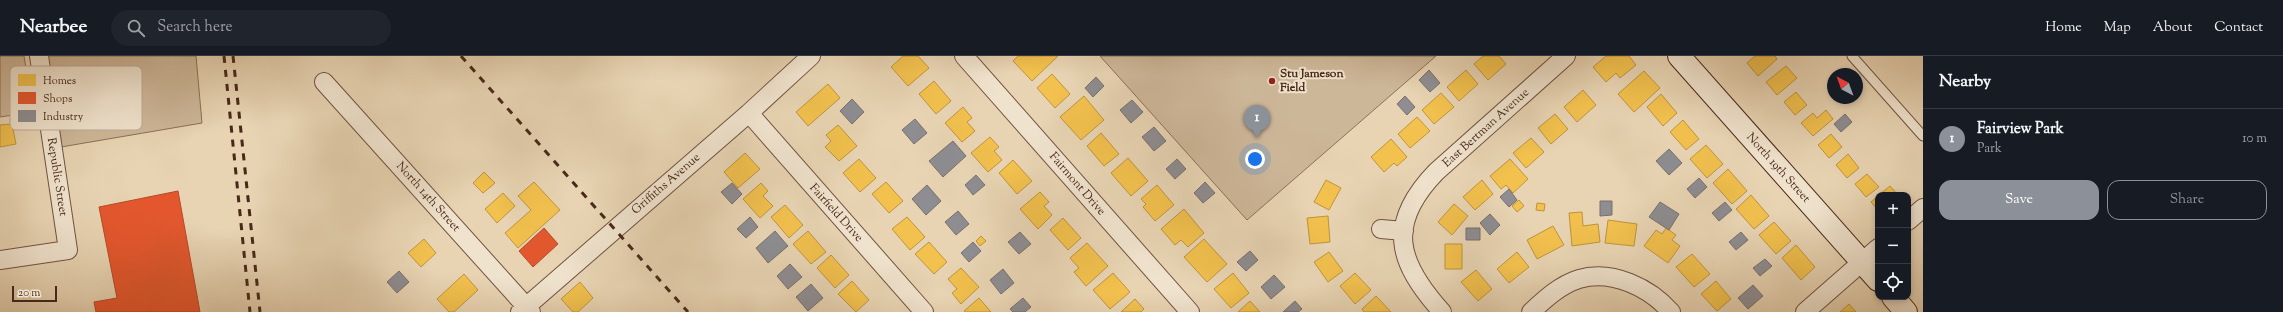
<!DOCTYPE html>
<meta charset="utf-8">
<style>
:root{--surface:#171b24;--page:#20242c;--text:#f1f3f6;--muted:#9ea1a6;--line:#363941;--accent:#8c9099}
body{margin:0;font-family:"Sorts Mill Goudy",serif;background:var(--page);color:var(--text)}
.controls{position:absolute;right:12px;bottom:12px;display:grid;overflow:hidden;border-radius:8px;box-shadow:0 2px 6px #0003}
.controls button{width:36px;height:36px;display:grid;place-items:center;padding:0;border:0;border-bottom:1px solid var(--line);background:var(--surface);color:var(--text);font:20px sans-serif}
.compass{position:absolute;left:1827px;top:12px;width:36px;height:36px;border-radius:50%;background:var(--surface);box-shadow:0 2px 6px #0003;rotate:319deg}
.scale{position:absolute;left:12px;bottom:10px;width:45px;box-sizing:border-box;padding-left:4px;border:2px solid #492819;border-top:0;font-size:11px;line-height:14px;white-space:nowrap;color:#492819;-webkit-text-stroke:3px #f0e3ce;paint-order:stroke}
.you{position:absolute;left:1255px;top:103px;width:14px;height:14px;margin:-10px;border:3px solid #fff;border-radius:50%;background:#1a73e8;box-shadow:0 0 0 6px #1a73e833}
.badge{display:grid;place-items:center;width:26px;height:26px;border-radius:50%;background:var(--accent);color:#fff;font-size:13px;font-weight:700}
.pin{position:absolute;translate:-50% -33px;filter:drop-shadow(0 1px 2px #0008)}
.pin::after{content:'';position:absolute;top:21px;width:14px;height:12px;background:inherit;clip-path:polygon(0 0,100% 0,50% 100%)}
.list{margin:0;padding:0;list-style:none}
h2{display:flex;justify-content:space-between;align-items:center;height:52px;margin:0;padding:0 16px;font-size:17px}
h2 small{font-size:13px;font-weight:400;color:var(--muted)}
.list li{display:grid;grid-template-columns:26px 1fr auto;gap:12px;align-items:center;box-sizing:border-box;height:60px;padding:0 16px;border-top:1px solid var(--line)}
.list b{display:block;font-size:15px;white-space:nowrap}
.list p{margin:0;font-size:13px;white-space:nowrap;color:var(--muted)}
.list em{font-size:13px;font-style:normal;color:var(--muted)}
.actions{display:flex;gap:8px;padding:12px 16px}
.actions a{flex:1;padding:9px 0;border:1px solid var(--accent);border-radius:12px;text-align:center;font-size:14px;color:var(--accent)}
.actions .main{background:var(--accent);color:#fff}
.icon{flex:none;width:22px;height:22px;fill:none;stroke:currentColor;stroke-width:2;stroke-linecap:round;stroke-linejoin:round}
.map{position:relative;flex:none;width:1923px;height:256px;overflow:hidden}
header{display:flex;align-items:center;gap:24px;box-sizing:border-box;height:56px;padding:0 20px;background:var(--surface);border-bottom:1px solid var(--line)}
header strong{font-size:19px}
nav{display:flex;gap:22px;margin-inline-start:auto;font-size:14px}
.search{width:280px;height:36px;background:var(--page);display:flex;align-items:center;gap:10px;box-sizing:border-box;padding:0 14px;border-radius:22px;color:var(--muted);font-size:15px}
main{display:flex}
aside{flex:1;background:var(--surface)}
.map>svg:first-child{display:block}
.green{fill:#cdb799;stroke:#8b7059}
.homes{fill:#f2c14e;stroke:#bf933e}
.shops{fill:#e4572e;stroke:#b64928}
.industry{fill:#8d8d92;stroke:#796f6e}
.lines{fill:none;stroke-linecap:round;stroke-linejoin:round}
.lane-casing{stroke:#715340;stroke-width:11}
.street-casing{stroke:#715340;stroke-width:20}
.secondary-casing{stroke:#492819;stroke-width:24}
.lane{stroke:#f0e3ce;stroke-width:9}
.street{stroke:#f0e3ce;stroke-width:18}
.secondary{stroke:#f0e3ce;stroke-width:22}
.rail{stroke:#492819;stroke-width:3;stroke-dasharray:7 7;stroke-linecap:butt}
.poi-dot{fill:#8f2418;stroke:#f0e3ce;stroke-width:1.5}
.labels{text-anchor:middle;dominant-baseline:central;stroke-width:4;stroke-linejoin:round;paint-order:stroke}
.poi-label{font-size:12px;font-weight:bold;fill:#492819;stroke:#f0e3ce;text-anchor:start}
.street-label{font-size:12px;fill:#492819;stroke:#f0e3ce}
.key{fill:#f0e3ce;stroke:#beab98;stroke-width:1}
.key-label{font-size:11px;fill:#492819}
</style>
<header>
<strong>Nearbee</strong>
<div class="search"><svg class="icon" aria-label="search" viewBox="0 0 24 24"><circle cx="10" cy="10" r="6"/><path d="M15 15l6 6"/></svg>Search here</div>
<nav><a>Home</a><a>Map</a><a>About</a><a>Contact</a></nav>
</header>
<main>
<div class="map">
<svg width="1923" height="256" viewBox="0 0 1923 256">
<rect width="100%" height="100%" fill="#e8d4b3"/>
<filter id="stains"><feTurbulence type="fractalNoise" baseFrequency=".005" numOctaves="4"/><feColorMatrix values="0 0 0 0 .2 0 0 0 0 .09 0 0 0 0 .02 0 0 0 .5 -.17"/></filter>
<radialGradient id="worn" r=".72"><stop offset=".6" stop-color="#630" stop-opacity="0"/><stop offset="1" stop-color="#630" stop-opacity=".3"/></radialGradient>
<!-- green -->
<path class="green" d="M0,0H24L33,56L0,61Z
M46,0H196L202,67L61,91Z
M1100,0H1436L1247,164Z"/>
<!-- homes -->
<path class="homes" d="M903,0H918L929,12L908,30L891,11Z
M1018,0H1058L1032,25L1013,5Z
M1483,0H1499L1506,8L1488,24L1474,8Z
M1606,0H1629L1636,9L1620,22L1616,17L1606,26L1593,11Z
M1755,0H1775L1777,3L1758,20L1747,7Z
M1786,10L1797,22L1777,39L1766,26Z
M1466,14L1478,28L1459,45L1447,31Z
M1644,15L1660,32L1634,56L1618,38Z
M1052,18L1070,38L1055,52L1037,32Z
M934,25L951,45L936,58L919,38Z
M828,28L840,42L808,70L796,56Z
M1583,34L1596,49L1577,66L1564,51Z
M1796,36L1807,49L1795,59L1784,46Z
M1441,37L1454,51L1434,68L1422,54Z
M1661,38L1677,57L1663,70L1647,51Z
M1084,40L1104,64L1081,84L1060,61Z
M963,51L972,62L967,66L975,75L962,86L945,67Z
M1826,54L1833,63L1813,80L1801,67L1813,57L1817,62Z
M1555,58L1568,73L1551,88L1538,72Z
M1417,61L1430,75L1410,92L1398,78Z
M1683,64L1699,83L1686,94L1670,76Z
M12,68L16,88L0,91V69Z
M838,69L857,90L839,105L825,91L831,85L826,79Z
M1101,77L1119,98L1104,110L1087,90Z
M1831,78L1842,91L1829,102L1818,89Z
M990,81L999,91L994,95L1002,104L988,116L971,97Z
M1531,82L1544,96L1526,112L1513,97Z
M1391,83L1407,101L1397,110L1394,107L1384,116L1371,101Z
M1706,89L1723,108L1707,122L1690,103Z
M745,97L760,113L738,132L724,116Z
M1848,98L1859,112L1847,122L1836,109Z
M1128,102L1148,125L1131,140L1111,117Z
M859,103L876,122L860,136L843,117Z
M1510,103L1528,123L1513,137L1506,129L1501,133L1490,120Z
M1013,104L1032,125L1017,138L999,117Z
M1728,113L1747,135L1732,148L1713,127Z
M484,116L495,127L483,137L473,127Z
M1867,118L1879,131L1866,141L1855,128Z
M1326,124L1341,132L1329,154L1314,146Z
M1482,124L1493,138L1475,154L1463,141Z
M534,126L560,154L518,192L505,177L531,154L518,140Z
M886,126L903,145L889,157L872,138Z
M761,127L768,135L763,140L773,150L760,162L743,143Z
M1157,129L1174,149L1155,165L1143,151L1146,148L1141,143Z
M1890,130L1898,139H1879Z
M1040,136L1049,146L1044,150L1052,159L1038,173L1020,153Z
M503,137L515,150L497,167L485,153Z
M1751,139L1769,160L1754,173L1736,153Z
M1878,140V154L1871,146Z
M1519,144L1524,150L1517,156L1512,150Z
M1537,147L1545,148L1544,155L1536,154Z
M1454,148L1468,160L1452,179L1438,166Z
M785,149L803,169L789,182L771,161Z
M1184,153L1204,177L1188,191L1181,184L1175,189L1161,173Z
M1582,156L1583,170L1598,168L1600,186L1572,190L1569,157Z
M1328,160L1330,186L1310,188L1307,162Z
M907,161L925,181L910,194L892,173Z
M1063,162L1081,182L1068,194L1050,174Z
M1608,164L1637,168L1634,190L1605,187Z
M1774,166L1791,185L1776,198L1759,179Z
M1553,170L1564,189L1537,203L1527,184Z
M1666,172L1676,179L1672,184L1680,190L1668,207L1644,190L1656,174L1662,178Z
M808,175L826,196L811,208L793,188Z
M981,180L986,185L980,190L976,185Z
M424,183L436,197L421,211L408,197Z
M1204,183L1227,208L1207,226L1184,201Z
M929,186L947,206L934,218L915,198Z
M1087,187L1108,210L1086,230L1074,216L1079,212L1070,202Z
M1445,188H1462V213H1445Z
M1796,189L1815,211L1801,224L1782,202Z
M1329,196L1343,215L1328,226L1314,206Z
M1517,196L1529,211L1509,227L1497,213Z
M1692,198L1710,218L1694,231L1676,211Z
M831,199L849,219L835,232L817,212Z
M961,212L979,231L961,248L952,237L957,233L948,223Z
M1476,214L1492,233L1478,245L1461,226Z
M1113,217L1130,236L1110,253L1093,234Z
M1233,217L1249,237L1231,252L1214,233Z
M1355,217L1371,234L1355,248L1340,230Z
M464,218L478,234L454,256H449L437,243Z
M852,225L869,244L856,256L838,238Z
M1716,225L1731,243L1717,255L1701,238Z
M580,226L593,242L578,256H573L561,243Z
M1376,240L1391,256H1364L1362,253Z
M979,242L991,256H966L964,255Z
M1135,243L1144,253L1141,256H1121Z
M1250,245L1260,256H1238Z
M1849,248L1856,256H1840Z"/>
<!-- shops -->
<path class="shops" d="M178,135L200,256H96L94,246L117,242L99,151Z
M544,172L558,188L533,211L519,195Z"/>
<!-- industry -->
<path class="industry" d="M1429,14L1440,27L1430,36L1419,24Z
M1096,21L1104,30L1093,41L1085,32Z
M1405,40L1415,51L1407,59L1397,48Z
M852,43L864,56L852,68L840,55Z
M1132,44L1143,56L1131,67L1120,54Z
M1845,58L1852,66L1841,76L1834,68Z
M915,63L927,77L914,88L902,74Z
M1154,71L1166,85L1154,95L1142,81Z
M953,85L966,100L943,121L929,105Z
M1669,93L1682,107L1669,119L1656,105Z
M1177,103L1186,113L1175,123L1166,113Z
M976,119L985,129L973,139L965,129Z
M1699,122L1707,131L1695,142L1687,133Z
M1205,126L1215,137L1203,147L1194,137Z
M732,127L742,138L732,148L721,136Z
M927,129L941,145L926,159L912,143Z
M1509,133L1517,144L1509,151L1500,141Z
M1600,145H1612V159L1600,160Z
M1660,146L1679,158L1669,174L1649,161Z
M1725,146L1732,154L1719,165L1712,157Z
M958,155L969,168L956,179L945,166Z
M1490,158L1500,169L1490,179L1480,167Z
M750,161L758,171L746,182L737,173Z
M1466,172H1480V184H1466Z
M775,175L788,190L768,207L756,192Z
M1020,176L1031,188L1019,198L1008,186Z
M1741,176L1748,184L1736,194L1729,186Z
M973,186L981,195L969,206L961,197Z
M1250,195L1258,204L1246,215L1237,206Z
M1765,203L1772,210L1760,220L1753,212Z
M790,208L802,221L788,233L777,220Z
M1003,213L1014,227L1001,238L990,224Z
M399,215L409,226L397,237L387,226Z
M1274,219L1285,231L1271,243L1261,231Z
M811,228L823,242L808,255L796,241Z
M1753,229L1763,240L1748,253L1738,242Z
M1023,242L1031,251L1025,256H1013L1010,253Z
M1295,245L1302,253L1298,256H1283Z"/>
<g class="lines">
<defs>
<path id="lane" d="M1852,0L1923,80"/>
<path id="street" d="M964,0L1190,256
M324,26L531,256
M749,57L924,256
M1908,165L1923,152
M1381,173L1404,175
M0,204L68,194L39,0
M520,256L749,57L811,0
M1442,256C1397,206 1386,168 1436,116L1566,0
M1531,256C1545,243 1560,229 1579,223C1612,213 1650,232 1671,256
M1805,256L1878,192"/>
<path id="secondary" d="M1679,0L1878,224
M1893,241L1906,256"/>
</defs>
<!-- lane casing -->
<use href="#lane" class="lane-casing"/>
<!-- street casing -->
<use href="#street" class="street-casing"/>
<!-- secondary casing -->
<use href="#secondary" class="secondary-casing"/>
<!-- lane -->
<use href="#lane" class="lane"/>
<!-- street -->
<use href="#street" class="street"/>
<!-- secondary -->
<use href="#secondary" class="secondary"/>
<!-- rail -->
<path class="rail" d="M224,0L250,256
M233,0L260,256
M461,0L688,256"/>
</g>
<!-- markers -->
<circle class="poi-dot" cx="1272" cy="25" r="4"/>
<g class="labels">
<!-- poi labels -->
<g class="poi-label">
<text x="1280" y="18">Stu Jameson<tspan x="1280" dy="14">Field</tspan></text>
</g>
<!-- street labels -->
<g class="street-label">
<text transform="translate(1486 72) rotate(-42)">East Bertman Avenue</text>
<text transform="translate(1778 112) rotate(48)">North 19th Street</text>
<text transform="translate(57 121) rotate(81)">Republic Street</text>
<text transform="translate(666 128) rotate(-41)">Griffiths Avenue</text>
<text transform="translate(1077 128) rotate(49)">Fairmont Drive</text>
<text transform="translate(428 141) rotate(48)">North 14th Street</text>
<text transform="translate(836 157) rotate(48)">Fairfield Drive</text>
</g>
</g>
<!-- legend -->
<rect x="10" y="10" width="132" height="64" rx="6" class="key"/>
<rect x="18" y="18" width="18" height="12" fill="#f2c14e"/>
<rect x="18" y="36" width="18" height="12" fill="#e4572e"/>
<rect x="18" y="54" width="18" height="12" fill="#8d8d92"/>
<g class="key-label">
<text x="43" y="28">Homes</text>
<text x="43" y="46">Shops</text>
<text x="43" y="64">Industry</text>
</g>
<rect width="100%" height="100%" filter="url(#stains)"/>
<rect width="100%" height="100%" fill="url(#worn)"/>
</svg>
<div class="controls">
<button>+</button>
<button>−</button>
<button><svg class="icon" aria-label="locate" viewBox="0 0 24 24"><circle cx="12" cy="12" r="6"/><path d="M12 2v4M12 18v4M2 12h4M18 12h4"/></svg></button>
</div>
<svg class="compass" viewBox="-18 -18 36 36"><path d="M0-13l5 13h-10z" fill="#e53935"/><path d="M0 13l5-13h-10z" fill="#9ea1a6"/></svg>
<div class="scale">20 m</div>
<div class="you"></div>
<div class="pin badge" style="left:1257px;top:82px">1</div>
</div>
<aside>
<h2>Nearby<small></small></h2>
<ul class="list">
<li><span class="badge">1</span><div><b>Fairview Park</b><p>Park</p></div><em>10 m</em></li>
</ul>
<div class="actions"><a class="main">Save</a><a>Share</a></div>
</aside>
</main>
